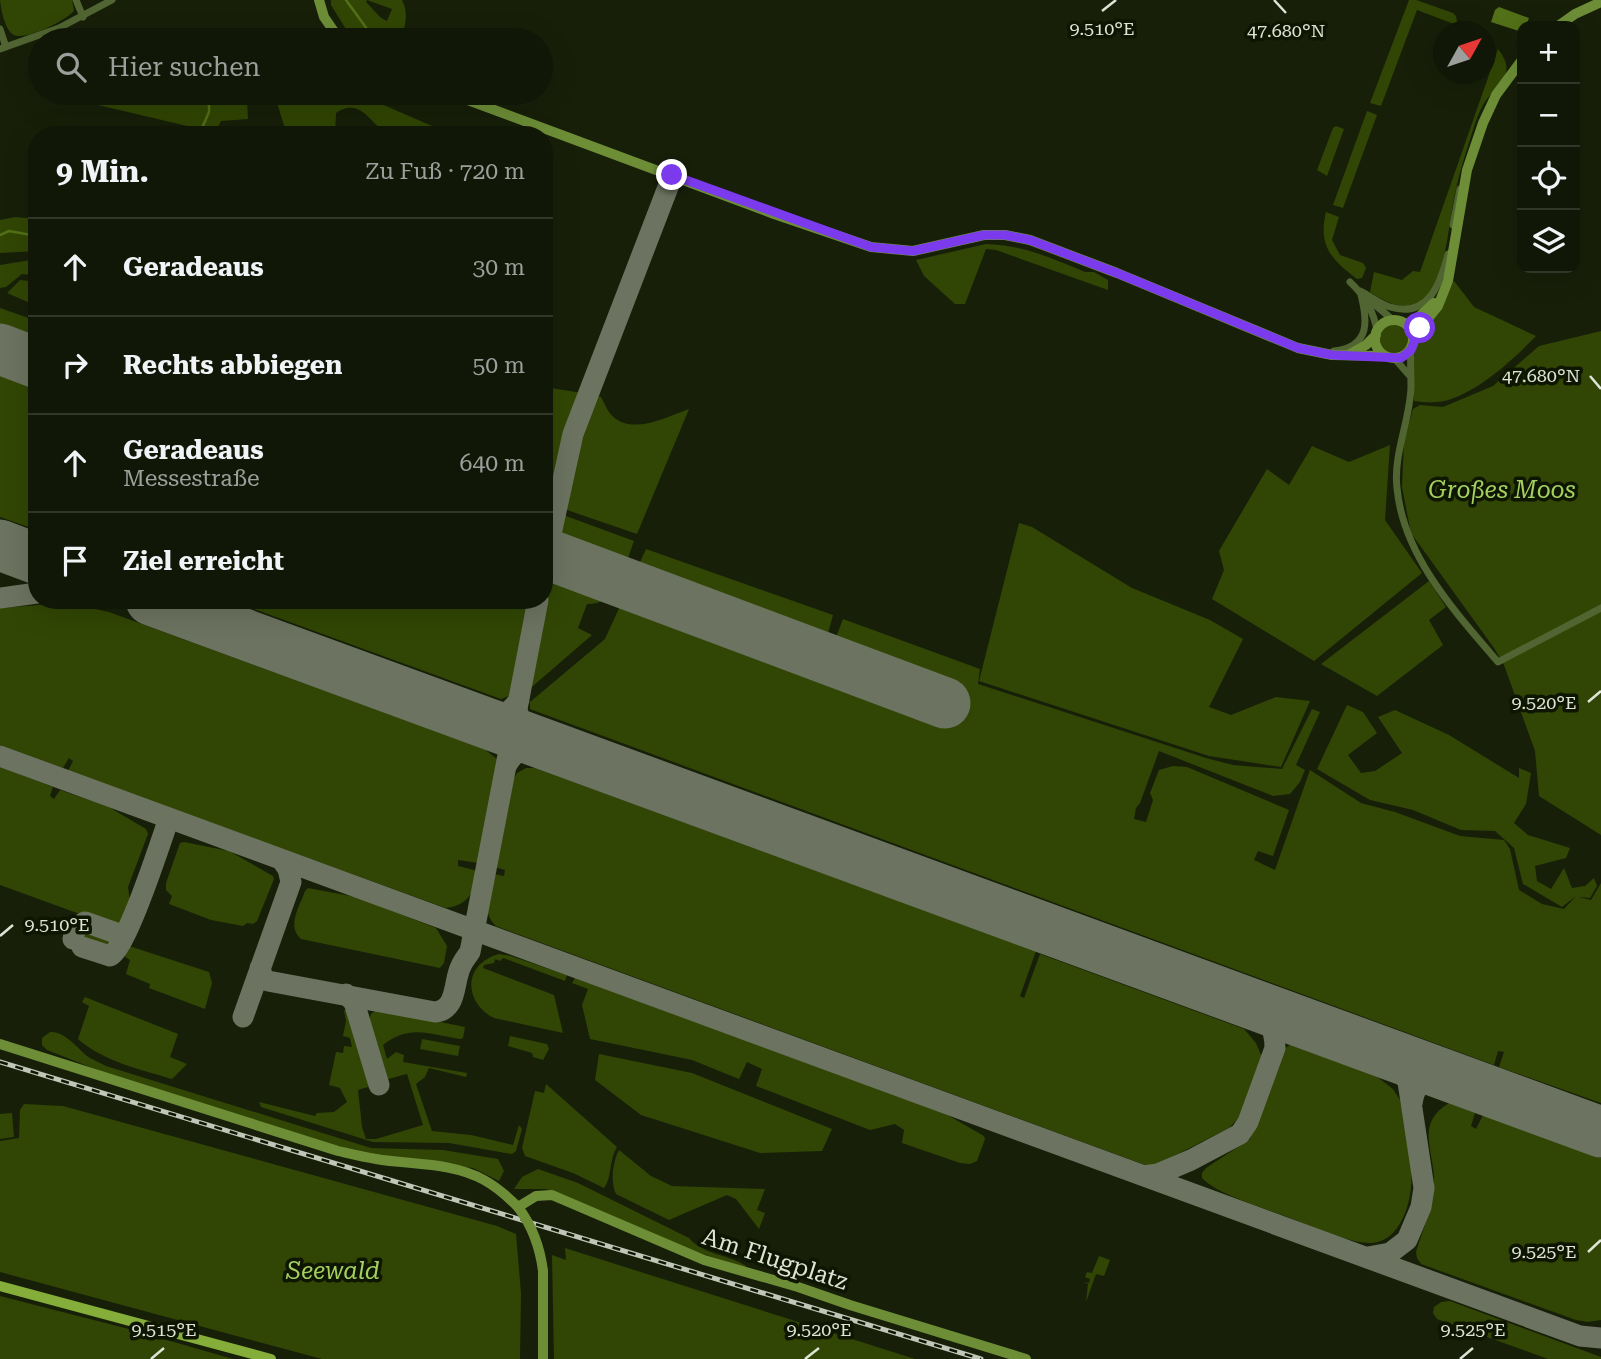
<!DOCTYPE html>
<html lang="de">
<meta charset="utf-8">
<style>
:root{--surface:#111707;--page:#1e2415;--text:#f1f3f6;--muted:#9c9f9b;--line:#303628}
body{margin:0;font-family:"Roboto Serif",serif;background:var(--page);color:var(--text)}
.controls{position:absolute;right:21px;top:21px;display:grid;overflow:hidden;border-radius:14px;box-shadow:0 7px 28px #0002}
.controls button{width:63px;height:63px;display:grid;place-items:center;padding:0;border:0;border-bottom:2px solid var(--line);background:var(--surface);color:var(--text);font:35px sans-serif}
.compass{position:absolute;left:1433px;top:21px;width:63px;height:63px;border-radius:50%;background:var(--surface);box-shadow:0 7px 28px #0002;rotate:50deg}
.stop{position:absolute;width:21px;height:21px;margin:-16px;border:5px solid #7c3aed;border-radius:50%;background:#fff}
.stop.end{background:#7c3aed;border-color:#fff;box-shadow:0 2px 7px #0008}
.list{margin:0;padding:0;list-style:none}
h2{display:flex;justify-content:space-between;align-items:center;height:91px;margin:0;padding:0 28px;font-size:30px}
h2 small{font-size:23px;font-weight:400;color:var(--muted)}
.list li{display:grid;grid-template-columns:46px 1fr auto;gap:21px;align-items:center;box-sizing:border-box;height:98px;padding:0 28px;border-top:2px solid var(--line)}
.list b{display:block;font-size:26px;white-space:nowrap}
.list p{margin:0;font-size:23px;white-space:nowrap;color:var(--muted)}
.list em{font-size:23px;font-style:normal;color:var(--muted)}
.icon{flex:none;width:38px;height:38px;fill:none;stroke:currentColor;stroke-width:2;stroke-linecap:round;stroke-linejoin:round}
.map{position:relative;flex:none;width:1601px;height:1359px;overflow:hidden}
.search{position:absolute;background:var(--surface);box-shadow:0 7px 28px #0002;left:28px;top:28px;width:525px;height:77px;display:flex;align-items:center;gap:18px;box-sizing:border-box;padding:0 24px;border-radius:38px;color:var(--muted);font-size:26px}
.panel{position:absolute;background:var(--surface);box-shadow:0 7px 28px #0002;left:28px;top:126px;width:525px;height:483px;border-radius:28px}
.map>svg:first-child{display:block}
.green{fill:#314604}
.water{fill:#527017}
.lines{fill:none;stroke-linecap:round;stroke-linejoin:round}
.stream{stroke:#527017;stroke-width:2.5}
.taxiway{stroke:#6c7360;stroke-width:21}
.runway{stroke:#6c7360;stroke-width:51}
.street{stroke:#506531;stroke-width:7}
.secondary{stroke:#6d8e37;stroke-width:10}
.primary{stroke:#84ae39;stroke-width:10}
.rail-casing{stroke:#c0c7b8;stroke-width:5}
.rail{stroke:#0e1602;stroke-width:2.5;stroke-dasharray:8;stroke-linecap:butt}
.secondary-bridge{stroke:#6d8e37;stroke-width:10}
.route{stroke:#7c3aed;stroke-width:9}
.ticks{fill:none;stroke:#dde3d5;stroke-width:2.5}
.labels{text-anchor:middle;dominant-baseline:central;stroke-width:7;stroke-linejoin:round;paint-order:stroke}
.park-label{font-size:24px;font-style:italic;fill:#a4d05f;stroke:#0e1602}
.street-label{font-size:24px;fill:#dde3d5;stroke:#0e1602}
.ticks-label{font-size:18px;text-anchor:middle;fill:#dde3d5;stroke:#0e1602;stroke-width:7;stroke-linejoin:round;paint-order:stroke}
</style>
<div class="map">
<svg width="1601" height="1359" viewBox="0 0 1601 1359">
<rect width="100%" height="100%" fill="#171f09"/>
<!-- green -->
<path class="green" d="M0,0H72L74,11C66,20 26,41 14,35C5,31 1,9 0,0Z
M331,0H367L366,2L381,18L387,21L392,9L367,0H402C409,13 405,27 401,40H363L349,34L331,5Z
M1409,0H1416L1453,13L1456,16L1457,22L1454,24L1417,10L1381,106L1370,103Z
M1498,49C1520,77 1494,84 1482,107C1475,120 1471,138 1466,152C1460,171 1455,191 1452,210C1444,257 1439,339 1370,292L1374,272L1402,280L1413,271L1420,272Z
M96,93H122L202,103L205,93H266L247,100L248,119L221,121L214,135H187V126L98,105Z
M274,93H362L363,96L439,129L436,135C423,135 404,138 392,135C371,129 363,95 336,113L335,135H287Z
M1367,111L1377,115L1343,208L1333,205Z
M1336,126L1344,129L1327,176L1317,170L1333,128Z
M1326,212L1339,217L1332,240L1340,255L1363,263L1366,268L1362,278L1357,279C1331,259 1318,246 1326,212Z
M15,217L37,219V251L0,253V220Z
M986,244C1022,245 1052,258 1085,272H1094L1108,280V290L996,250L986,249L965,304H955L924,276L916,260Z
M37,259V276L22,274L6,287L0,288V265Z
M20,280L37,282V306L7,293Z
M1454,281L1474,307L1536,336C1514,359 1470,400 1436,402C1429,403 1421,402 1414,401C1414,387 1412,371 1414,358C1417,333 1442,304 1454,281Z
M0,308L37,321V530L0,517Z
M1380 339a15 15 0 1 1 30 0a15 15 0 1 1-30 0Z
M1601,331V835L1539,796L1535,751L1504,665L1494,648L1411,533L1402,487L1404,442L1413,409L1420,405L1443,407L1493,386L1539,346Z
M544,387L583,393L569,433L555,494L552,498L544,500Z
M592,394L601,397C604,402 606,408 609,412C628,438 666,417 689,409L637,534L567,510L562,502L580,426Z
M1390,445L1385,520L1422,573L1314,661L1212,599L1224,570L1219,551L1267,469L1289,485L1312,446L1349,462Z
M566,516L634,541C625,564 618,606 587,604L578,628L592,635L526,692L560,518Z
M1019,523L1032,527L1132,588L1210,620L1243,639L1209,707L1231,715L1276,697L1310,701L1281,767L1209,756L979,681Z
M646,549L833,615L821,659L827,660L843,619L980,669L978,684L1206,758L1233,765L1282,769L1312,709L1320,712L1296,765L1305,770L1300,782L1290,794L1273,796L1159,751L1140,803L1136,808L1134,819L1146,822L1153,800L1150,793L1159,770L1173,766L1187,767L1289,810L1273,856L1258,851L1254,860L1275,870L1310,770L1361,803L1395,812L1460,836L1504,840L1510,849L1519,890L1542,904L1564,909L1576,896L1562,907L1523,884L1514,848L1495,831L1461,830L1413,810L1370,800L1317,769L1347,705L1363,712L1377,733L1348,755L1361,773L1375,771L1402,753L1378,717L1395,710L1449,735L1519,778V768L1531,773L1526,804L1514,823L1528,835L1570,848L1566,858L1535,866L1537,881L1551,889L1564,868L1572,888L1585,886L1594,878L1597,886L1590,898L1578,897L1591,900L1601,883V1103L1499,1067L1504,1052L1498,1051L1494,1065L530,709V702L605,639Z
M1429,581L1446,607L1429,620L1443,645L1377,696L1321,664Z
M229,600H532L514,694L501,699Z
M51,604L81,606L109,612L484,749L497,759L498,772L479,863L458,860V866L478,871C474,892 469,905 446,908L68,771L73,761L69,758L63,768L0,745V608Z
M0,767L53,787L50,796L54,799L60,790L107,806L146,829L148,834L128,887L130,902L121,929L0,885Z
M526,768H535L1036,951L1020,996L1024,998L1040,954L1244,1029L1256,1043L1262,1057L1242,1114L1229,1128L1160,1163L1148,1166L496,926C480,911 489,892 493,874L504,876L505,870L494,867L511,783L517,773Z
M184,842L229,851L273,876L274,879L257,921L253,924L247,923L243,926L211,920L169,904L172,896L166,890V883L180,843Z
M308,888L356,897L436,928L447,946L444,963L440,968L301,939C286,926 300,906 305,891Z
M84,927L113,938L112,950L107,951L75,939L79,929Z
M129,946L209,972L212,983L205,1009L149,988L150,984L126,974L130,960L121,954L122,949Z
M499,954L511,956L567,975L565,981L503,958L500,961L495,959L494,963L484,965L483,968L554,995L563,1033L494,1018C463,1002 463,964 499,954Z
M575,978L944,1113L984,1136L985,1139L977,1161L970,1164L960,1163L902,1143L904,1130L895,1124L870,1130L756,1086L762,1069L747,1062L739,1079L692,1060L590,1039L582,1005L588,989L572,983Z
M85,997L178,1034L170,1057L187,1064L172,1079C139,1069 105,1062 78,1039L89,1006L82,1002Z
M377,1009L465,1027L463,1038L460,1039C429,1034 409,1024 383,1045L387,1059L396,1052L404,1055L403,1062L467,1073L466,1077L429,1068L425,1077L416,1084L432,1131L471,1135L513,1145L519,1125L522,1129L516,1151L512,1154L449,1143L373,1142L261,1107L259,1102L315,1116L317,1113L334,1112L347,1102L340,1088L329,1085L336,1052L343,1053L344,1046L352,1047L350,1038L343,1036L346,1021L344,1010H349L371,1086L358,1090L362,1127L366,1139H376L423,1125L407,1074L388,1079L369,1020L371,1014Z
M50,1032C66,1031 78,1050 90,1058C95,1061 101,1063 106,1066L371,1148L443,1150L498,1159L504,1171L499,1181L473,1168L380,1156L337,1146L108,1074L47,1050L42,1045V1038Z
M510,1036L547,1044L549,1049L543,1060L533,1057L532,1053L508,1046Z
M422,1039L460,1046L458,1056L420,1049Z
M1290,1045L1376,1076L1393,1089L1400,1100C1404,1123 1409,1146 1411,1169C1414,1195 1403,1241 1372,1243C1351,1244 1311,1226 1290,1218C1267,1209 1218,1195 1202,1178V1173L1206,1168L1250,1139L1284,1049Z
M599,1054L692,1073L832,1129L822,1151L760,1153L641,1115L595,1080Z
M546,1084L617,1147C609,1160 612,1178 604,1188L573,1173L525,1156L522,1148L535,1091L544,1093Z
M1449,1103L1475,1113L1471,1126L1476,1129L1483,1115L1601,1158V1320L1588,1322L1576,1320L1421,1264L1417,1258L1416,1252C1423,1228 1433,1208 1434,1183C1435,1151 1414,1124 1449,1103Z
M24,1104L63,1106L497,1226L516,1234L521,1293L520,1359H322L0,1272V1141L19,1138L20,1110Z
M12,1113L14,1137L0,1139V1114Z
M619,1150L651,1176L672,1186L765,1189L757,1210L765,1213L759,1229L736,1199L727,1195L669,1220L616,1194C610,1182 613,1161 619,1150Z
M538,1169L578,1183L689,1238C703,1255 728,1254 746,1266L745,1268L694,1251L559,1194L546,1189H514L522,1177Z
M565,1248L915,1359H554L552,1255L566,1260Z
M1099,1256L1110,1260L1104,1276L1096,1274L1086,1302L1088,1284L1083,1282L1089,1283L1090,1279L1085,1277L1087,1272L1092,1273Z
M0,1296L125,1328L233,1359H0Z
M1450,1301L1601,1357V1359H1548L1437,1319L1433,1313L1434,1307L1441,1302Z"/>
<!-- water -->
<path class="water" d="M1499,7L1529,18L1526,26H1522V32L1491,22L1495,10Z"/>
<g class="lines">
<!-- stream -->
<path class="stream" d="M346,0L375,40
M199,135L209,112V93
M0,235L9,231L37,236"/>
<!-- taxiway -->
<path class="taxiway" d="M544,566L573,434L670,182
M0,598L37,593
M142,600L170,607
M476,719C495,720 507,717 519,700
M0,756L1580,1336L1601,1338
M506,766C516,748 529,743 548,746C529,737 521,730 517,709
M73,939L76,927L85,922L119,934L127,931
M82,947L110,956C126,950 161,841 169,818
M260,968L263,978L268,981L435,1012C458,1010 453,981 461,966C463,961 467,956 470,952L538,600
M346,994L354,1002L357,1012L379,1085
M243,1017L291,882L288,869L281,859
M1412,1104C1414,1084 1426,1074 1446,1075
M1144,1176L1158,1174L1191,1160L1240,1134L1248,1122L1275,1048C1275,1026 1266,1012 1247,1002
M1368,1257L1390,1253L1407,1240L1421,1207L1424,1188L1408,1082L1396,1063L1379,1050"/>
<!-- runway -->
<path class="runway" d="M0,349L37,363
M0,545L37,559
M544,553L945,703
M151,600L1601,1132"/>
<!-- street -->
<path class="street" d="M76,0L83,17
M0,29L6,47
M0,49L59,28L112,0
M1453,225L1460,189
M1350,282C1364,295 1374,312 1377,331
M1360,291C1370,296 1380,304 1390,307C1429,319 1441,282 1448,254
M1368,299L1393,320
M1411,350C1410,362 1411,375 1411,387C1410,421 1393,454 1397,488C1403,556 1456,613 1498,662L1601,608
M1334,351C1371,347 1368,320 1360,291
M1395,359L1409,375"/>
<!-- secondary -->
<path class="secondary" d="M319,0L324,17L340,40
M1558,26L1575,14L1601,2
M449,93L774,214L871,247L913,251L984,235H1005L1030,240L1117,273L1298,348L1332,355L1385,356
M1375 339a19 19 0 1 1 38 0a19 19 0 1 1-38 0Z
M1406,324L1417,319L1434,303
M1413,342L1420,328L1438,306L1448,281L1467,170L1483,123L1496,95L1522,60
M1350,354L1366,345L1376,335
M0,1044L338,1151C351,1154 363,1157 376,1159C411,1165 452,1162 484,1180C497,1187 508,1197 518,1207L536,1196L552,1195L704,1260L798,1287L850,1305L1026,1359
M543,1271V1359"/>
<!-- primary -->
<path class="primary" d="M0,1286L271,1359"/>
<defs>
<path id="rail" d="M0,1062L981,1359"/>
</defs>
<!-- rail casing -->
<use href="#rail" class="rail-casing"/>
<!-- rail -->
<use href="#rail" class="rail"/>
<!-- secondary-bridge -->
<path class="secondary-bridge" d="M518,1207C533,1227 540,1247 543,1271"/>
</g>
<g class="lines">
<!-- route -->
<path class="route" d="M672,175L871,247L913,251L984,235H1005L1030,240L1117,273L1298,348L1332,355L1401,358L1411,350L1420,328"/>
</g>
<!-- ticks -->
<path class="ticks" d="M1274,0L1286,13M1102,11L1116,0M1590,376L1601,389M1588,702L1601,691M0,936L13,925M1588,1252L1601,1240M151,1359L164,1348M805,1359L819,1348M1460,1359L1473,1348"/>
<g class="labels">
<!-- park labels -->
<g class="park-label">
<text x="1502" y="490">Großes Moos</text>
<text x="333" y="1271">Seewald</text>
</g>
<!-- street labels -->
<g class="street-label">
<text transform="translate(775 1259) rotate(18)">Am Flugplatz</text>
</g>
</g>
<g class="ticks-label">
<text x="1102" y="35">9.510°E</text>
<text x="1286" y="37">47.680°N</text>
<text x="1541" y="382">47.680°N</text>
<text x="1544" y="709">9.520°E</text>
<text x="57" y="931">9.510°E</text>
<text x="1544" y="1258">9.525°E</text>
<text x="164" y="1336">9.515°E</text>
<text x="819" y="1336">9.520°E</text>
<text x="1473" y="1336">9.525°E</text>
</g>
</svg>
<div class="controls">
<button>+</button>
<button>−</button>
<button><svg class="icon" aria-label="locate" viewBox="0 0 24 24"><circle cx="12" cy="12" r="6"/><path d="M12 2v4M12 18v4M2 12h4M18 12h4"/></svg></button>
<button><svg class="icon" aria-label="layers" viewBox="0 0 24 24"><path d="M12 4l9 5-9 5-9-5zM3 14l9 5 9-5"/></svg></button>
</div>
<svg class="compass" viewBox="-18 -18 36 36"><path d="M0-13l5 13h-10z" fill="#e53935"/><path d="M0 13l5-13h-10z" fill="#9c9f9b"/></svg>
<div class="stop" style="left:1420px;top:328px"></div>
<div class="stop end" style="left:672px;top:175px"></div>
<div class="search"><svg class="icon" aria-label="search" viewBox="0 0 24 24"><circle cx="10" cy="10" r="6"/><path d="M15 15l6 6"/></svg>Hier suchen</div>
<section class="panel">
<h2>9 Min.<small>Zu Fuß · 720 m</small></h2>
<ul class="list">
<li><svg class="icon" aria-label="ahead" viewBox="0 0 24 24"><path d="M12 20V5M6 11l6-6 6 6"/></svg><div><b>Geradeaus</b></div><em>30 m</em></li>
<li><svg class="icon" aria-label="right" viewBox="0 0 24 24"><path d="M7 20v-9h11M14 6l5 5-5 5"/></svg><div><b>Rechts abbiegen</b></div><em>50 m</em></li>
<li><svg class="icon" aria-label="ahead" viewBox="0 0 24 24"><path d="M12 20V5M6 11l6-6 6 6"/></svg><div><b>Geradeaus</b><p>Messestraße</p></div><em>640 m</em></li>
<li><svg class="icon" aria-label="arrive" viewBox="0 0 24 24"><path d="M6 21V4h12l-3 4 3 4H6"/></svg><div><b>Ziel erreicht</b></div></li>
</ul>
</section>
</div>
